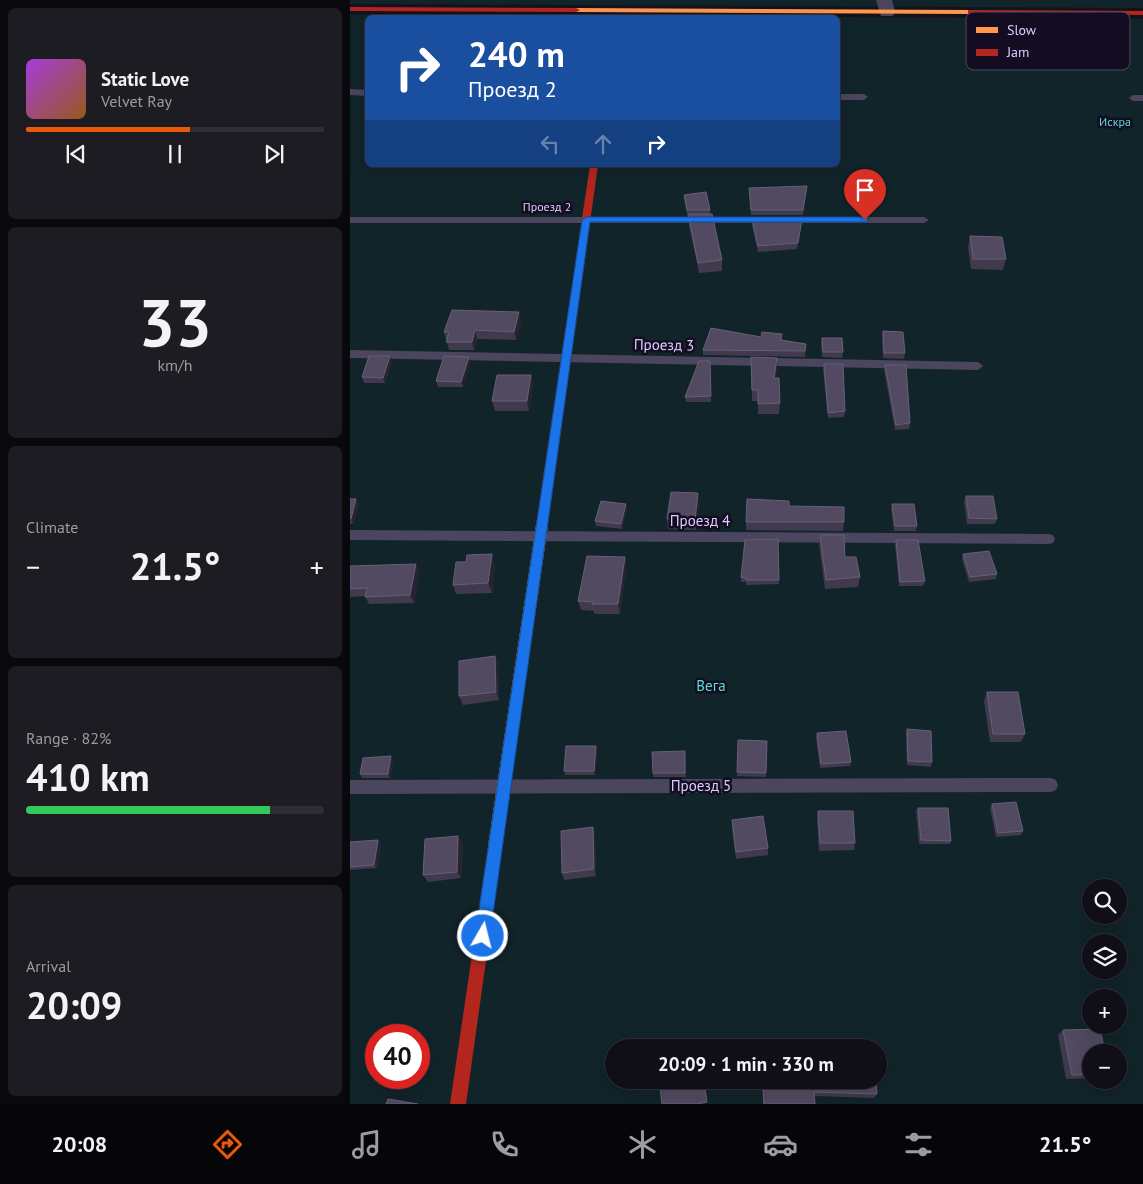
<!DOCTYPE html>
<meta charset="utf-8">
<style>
:root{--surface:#100e16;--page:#1e1c23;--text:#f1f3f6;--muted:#9c9ca1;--line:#302e35;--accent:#ea580c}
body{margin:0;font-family:"PT Sans",sans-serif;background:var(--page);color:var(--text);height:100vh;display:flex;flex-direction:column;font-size:19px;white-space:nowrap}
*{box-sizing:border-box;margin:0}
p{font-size:16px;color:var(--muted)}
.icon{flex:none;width:28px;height:28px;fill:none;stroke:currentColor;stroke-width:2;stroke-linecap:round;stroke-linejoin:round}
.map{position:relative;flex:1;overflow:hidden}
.drawer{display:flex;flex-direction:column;gap:8px;padding:8px;background:#09080c;width:350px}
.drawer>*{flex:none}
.guide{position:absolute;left:15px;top:15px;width:475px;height:152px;border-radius:8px;box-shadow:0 5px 20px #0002,0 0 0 1px var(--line);background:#1a4fa0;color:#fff;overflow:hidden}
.buttons{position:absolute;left:732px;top:879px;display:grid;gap:10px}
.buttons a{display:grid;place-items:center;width:45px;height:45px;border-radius:50%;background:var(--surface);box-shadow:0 5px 20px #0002,0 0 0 1px var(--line);font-size:25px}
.speed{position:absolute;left:15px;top:1024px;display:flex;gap:10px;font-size:25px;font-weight:700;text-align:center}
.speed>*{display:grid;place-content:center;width:65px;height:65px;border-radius:50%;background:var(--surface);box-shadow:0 5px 20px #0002,0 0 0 1px var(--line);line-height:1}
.speed .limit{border:8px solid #d22;background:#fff;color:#111}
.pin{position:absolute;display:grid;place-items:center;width:42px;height:42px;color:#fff;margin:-51px -21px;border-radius:50% 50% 50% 0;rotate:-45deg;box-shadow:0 0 5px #0007}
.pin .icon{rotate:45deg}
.me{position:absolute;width:55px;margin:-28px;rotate:8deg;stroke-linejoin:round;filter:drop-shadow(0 0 4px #0008)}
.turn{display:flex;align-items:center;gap:18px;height:105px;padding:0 20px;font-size:22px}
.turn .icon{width:65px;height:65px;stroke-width:2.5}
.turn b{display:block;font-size:35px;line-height:42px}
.lanes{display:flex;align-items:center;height:48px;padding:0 20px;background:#0003;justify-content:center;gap:25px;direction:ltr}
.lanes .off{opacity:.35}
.big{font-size:38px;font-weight:800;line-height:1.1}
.drawer .card{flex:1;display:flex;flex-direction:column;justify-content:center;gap:8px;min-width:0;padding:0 18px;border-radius:8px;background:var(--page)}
.drawer .dial{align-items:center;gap:0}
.dial b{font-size:65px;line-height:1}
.song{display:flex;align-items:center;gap:15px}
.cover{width:60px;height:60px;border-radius:8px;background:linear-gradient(135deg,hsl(280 70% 55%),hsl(30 70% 35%))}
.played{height:5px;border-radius:2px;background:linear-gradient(90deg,var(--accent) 55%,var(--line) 55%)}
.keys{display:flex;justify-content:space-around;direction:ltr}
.heat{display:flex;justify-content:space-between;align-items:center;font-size:28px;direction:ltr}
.charge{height:8px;border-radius:4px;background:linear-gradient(90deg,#34c759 82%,var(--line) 0)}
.trip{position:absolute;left:255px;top:1039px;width:282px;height:50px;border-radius:25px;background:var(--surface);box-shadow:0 5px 20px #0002,0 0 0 1px var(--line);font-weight:800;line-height:50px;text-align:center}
.tab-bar{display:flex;height:80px;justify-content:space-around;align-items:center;background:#060609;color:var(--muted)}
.tab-bar .icon{width:35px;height:35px}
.tab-bar .current{color:var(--accent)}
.tab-bar b{font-size:22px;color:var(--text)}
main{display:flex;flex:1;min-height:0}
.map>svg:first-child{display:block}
.green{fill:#112429;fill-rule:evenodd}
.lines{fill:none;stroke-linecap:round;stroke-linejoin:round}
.lane{fill:#4b465e;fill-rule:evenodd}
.street{fill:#4b465e;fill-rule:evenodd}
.slow{fill:#ff974d;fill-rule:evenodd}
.jam{fill:#b3261e;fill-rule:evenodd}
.wall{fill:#413a4c}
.shaded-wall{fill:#282331}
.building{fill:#514a60;stroke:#675f79}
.route{fill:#1a73e8;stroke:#114b97}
.labels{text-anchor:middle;stroke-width:5;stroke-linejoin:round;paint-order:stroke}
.far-park-label{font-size:12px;fill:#5adfd5;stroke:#140d21}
.far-street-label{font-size:12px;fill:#dcceff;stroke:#140d21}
.street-label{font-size:15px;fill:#dcceff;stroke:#140d21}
.park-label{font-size:15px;fill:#5adfd5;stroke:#140d21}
.key{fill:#140d21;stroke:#504764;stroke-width:1}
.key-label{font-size:14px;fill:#dcceff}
</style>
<main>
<section class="drawer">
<div class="card">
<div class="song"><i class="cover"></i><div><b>Static Love</b><p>Velvet Ray</p></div></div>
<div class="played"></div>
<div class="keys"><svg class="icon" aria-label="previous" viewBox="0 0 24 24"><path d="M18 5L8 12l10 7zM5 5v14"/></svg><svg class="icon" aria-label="pause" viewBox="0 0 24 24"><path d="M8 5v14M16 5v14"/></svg><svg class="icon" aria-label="next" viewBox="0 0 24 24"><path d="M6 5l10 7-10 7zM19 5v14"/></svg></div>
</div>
<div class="card dial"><b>33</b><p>km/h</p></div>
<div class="card"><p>Climate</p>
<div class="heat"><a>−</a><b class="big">21.5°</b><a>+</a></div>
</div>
<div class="card"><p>Range · 82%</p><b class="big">410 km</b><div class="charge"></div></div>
<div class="card"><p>Arrival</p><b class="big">20:09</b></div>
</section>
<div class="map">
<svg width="793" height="1104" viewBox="0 0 793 1104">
<rect width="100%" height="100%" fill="#15121d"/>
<path class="green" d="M0 0H793V8L0 4Z
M0 14 793 19V1104H0ZM18 18H488V165H18ZM741 888H769V915H741ZM741 942H769V970H741ZM741 998H769V1025H741ZM26 1035H69V1078H26ZM264 1048H529V1080H264ZM741 1052H769V1080H741Z"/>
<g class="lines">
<path class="lane" d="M0 89 18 90V96L0 95Z
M488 94H514L518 97 514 100H488Z
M793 95V101H783L779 98 783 95Z
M0 217H574L579 220 574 223H0Z
M0 350 628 362 633 366 628 370 0 358Z
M0 530 699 534 703 535 705 539 703 543 699 544 0 540Z
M701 778 706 780 708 785 706 790 701 792 0 794V780Z"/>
<path class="street" d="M526 0H542L545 12 543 16H531Z"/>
<path class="slow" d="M223 8 621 10 625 12 621 14 226 12 222 10Z
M192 521 196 522 198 525 152 846 150 851 145 853 140 851 138 846 186 525 188 522Z"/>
<path class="jam" d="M0 7 226 8 230 10 226 12 0 11Z
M618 10 793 11V15L621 14H618Z
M240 165H248L198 525 196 528H188L186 525Z
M145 839 150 841 152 846 116 1104H100L138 846 140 841Z"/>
</g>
<path class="wall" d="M457 186 453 215H401L399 188Z
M334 195 360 210V214L372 260V271L349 273 339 225 338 215H337Z
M402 219H452L447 249 408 252 402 225Z
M620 236 656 259 653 270 621 269 618 247Z
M171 320 166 340 127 339 124 350H99L94 332Z
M533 331 555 353 554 359 533 358 532 336Z
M472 338 493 352 492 358 472 357 471 343Z
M432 340 456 344 455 357 353 355V350Z
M119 357 120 362 113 387H88L86 381Z
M401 357 427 368 425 378 430 403 429 414H408V401H402Z
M360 361 361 402H336L335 397Z
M42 362 35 383H14L12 377Z
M474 364 495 411 494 417 478 418 473 369Z
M535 365 560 423 559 429 545 430 534 370Z
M181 375 183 386 179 411H145L142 401Z
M616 496 647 519 645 524H617L614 501Z
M0 499 9 504 3 524H0Z
M349 503 346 530 318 529 317 519Z
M542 504 567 526 566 531H544L541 509Z
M439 506 494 522 493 531 396 530V522Z
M277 509 272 529 246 526 245 521Z
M470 535 495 557 510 577 508 587 475 589 469 545Z
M546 540 575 581 573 586H549L545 545Z
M613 554 647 574 646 579 619 582 612 559Z
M275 557 276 567 270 614H244V611L231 610 228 601Z
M116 562 145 564 142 593 106 594 103 585Z
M0 566 69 572 64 603 19 604 15 596 0 597Z
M391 577 429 580V584L396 585V582H391Z
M145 656 148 665 149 700 113 705 109 696Z
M637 692 675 734 671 742H640L634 701Z
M557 729 582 762 581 767 557 765 556 733Z
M467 733 501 762 500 766 470 768 466 738Z
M388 740 417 741 416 777 387 776Z
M247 751 245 775H215L214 771Z
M335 755 336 777H303V773Z
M43 761 40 778H12L10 774Z
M642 804 673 831 671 835 646 837 640 808Z
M568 808 601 841 600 844H569L566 811Z
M468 811 505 843 504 850 469 851 467 819Z
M382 820 418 848V855L386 859 382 828Z
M243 827 245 835 246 876 214 880 212 873Z
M0 842 31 843 27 868 0 870Z
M113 843 111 878 78 882 73 875Z
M713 1030 741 1052V1078L716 1079 708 1035Z
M412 1080H526L527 1094 524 1098 464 1096 465 1104H413Z"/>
<path class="shaded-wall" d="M169 312 171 320 166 340 164 332Z
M125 330 127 339 124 350 122 342Z
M40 356 42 362 35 383 33 378Z
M119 357 120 362 113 387 111 382Z
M427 358V368L423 388 424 378Z
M181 375 183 386 179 411 177 401Z
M348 493 349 503 346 530 345 520Z
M6 499 9 504 3 524 1 519Z
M276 504 277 509 272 529 271 524Z
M142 554 145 564 142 593 138 583Z
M275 557 276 567 270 614 268 604Z
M66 564 69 572 64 603 60 595Z
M145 656 148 665 149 700 146 692Z
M246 746 247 751 245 775 244 771Z
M41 756 43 761 40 778 38 774Z
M243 827 245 835 246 876 244 869Z
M108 836 113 843 111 878 107 872Z
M28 840 31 843 27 868 24 865Z"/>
<path class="building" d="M457 186 453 210H401L399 188Z
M356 192 360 210H337L334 195Z
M338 214H362L372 260 348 263Z
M402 219H452L448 243 408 246Z
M620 236 652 237 656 259H623Z
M102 310 169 312 164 332 125 330 122 342H96L99 332H94Z
M361 328 411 337 412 332 432 334 431 340 456 344 455 351 353 350Z
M533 331 553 332 555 353H534Z
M472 338H492L493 352H473Z
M19 356H40L33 378 12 377Z
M94 356 119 357 111 382 86 381Z
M401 357 427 358 424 378H429L430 403 408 404V390H402Z
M349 361H360L361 396 335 397Z
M474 364H493L495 411 478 413Z
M535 365H556L560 423 546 425Z
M147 375H181L177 401H142Z
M321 492 348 493 345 520 317 519Z
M616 496H643L647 519 619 518Z
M0 499H6L1 519H0Z
M397 499 439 501V506L494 507V522H396Z
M251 501 276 504 271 524 245 521Z
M542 504H564L567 526H545Z
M470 535H494L495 557H506L510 577 476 580Z
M428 539 429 580H396V578L391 577 395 540Z
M546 540H568L575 581 550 582Z
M639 551 647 574 620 577 613 554Z
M142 554 138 583 103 585 106 562H116L117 555Z
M237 556 275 557 268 604H242L243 602 228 601Z
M66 564 60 595 15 597 17 588 0 589V566Z
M145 656 146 692 109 696V661Z
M637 692H668L675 734H643Z
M557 729 581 731 582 762 558 761Z
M496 731 501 762 471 764 467 733Z
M388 740 417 741 416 773 387 772Z
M216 746H246L244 771H214Z
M335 751V773H303L302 752Z
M41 756 38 774H10L13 758Z
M666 802 673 831 648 833 642 804Z
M568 808H598L601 841 571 840Z
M468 811H503L505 843H470Z
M413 816 418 848 386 852 382 820Z
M243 827 244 869 212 873 211 831Z
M108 836 107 872 73 875 75 839Z
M28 840 24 865 0 867V842Z
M750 1029 755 1052H741V1074L722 1075 713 1030Z
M349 1044V1048H329Z
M309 1080H354L357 1102 349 1104H312Z
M413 1080H526L527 1094 464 1092 465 1104H414Z
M38 1099 68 1104H36Z"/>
<path class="route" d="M515 217 518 218V222H240L140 936 138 941 133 943 128 941 125 936 232 220 236 217Z"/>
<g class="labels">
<g class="far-park-label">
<text x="765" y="126">Искра</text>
</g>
<g class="far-street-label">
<text x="197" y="211">Проезд 2</text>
</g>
<g class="street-label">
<text transform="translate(314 345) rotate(1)" y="5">Проезд 3</text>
<text x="350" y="526">Проезд 4</text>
<text x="351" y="791">Проезд 5</text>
</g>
<g class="park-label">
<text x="361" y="691">Вега</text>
</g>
</g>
<rect x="616" y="12" width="164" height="58" rx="8" class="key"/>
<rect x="626" y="27" width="22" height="6" fill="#ff974d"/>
<rect x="626" y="49" width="22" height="7" fill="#b3261e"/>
<g class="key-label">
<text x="657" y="35">Slow</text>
<text x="657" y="57">Jam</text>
</g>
</svg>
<div class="buttons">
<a><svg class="icon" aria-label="search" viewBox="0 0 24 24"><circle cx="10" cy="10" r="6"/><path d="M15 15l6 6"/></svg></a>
<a><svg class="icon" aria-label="layers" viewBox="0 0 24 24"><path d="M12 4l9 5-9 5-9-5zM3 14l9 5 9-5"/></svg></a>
<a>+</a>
<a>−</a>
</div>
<div class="speed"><div class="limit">40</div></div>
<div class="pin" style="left:515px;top:220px;background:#d93025"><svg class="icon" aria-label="arrive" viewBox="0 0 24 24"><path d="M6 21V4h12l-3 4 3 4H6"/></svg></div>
<svg class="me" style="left:133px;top:936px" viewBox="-20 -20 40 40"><circle r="17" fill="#1a73e8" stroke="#fff" stroke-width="3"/><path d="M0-11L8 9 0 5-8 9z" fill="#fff"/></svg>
<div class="trip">20:09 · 1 min · 330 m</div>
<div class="guide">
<div class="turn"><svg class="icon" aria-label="right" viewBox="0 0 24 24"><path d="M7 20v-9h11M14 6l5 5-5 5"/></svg><div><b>240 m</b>Проезд 2</div></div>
<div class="lanes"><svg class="icon off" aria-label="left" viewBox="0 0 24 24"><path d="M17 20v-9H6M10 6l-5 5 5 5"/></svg><svg class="icon off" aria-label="ahead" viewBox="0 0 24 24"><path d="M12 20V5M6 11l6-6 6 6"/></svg><svg class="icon" aria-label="right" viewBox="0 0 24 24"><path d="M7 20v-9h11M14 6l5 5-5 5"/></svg></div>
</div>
</div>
</main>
<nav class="tab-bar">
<b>20:08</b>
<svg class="icon current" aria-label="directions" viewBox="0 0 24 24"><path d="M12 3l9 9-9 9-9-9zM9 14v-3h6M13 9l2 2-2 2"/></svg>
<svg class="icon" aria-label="music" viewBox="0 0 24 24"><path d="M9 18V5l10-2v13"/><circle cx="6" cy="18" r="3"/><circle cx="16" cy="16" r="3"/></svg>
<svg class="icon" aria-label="phone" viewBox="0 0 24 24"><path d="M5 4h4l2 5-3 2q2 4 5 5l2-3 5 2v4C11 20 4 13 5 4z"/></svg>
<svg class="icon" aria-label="climate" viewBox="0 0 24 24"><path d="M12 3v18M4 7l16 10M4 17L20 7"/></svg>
<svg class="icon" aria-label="car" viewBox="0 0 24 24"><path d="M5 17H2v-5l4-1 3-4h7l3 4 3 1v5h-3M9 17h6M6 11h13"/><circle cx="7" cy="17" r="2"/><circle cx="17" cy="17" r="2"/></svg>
<svg class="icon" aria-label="filters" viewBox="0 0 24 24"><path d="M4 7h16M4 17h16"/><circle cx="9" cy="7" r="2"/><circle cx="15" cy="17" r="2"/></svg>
<b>21.5°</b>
</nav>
